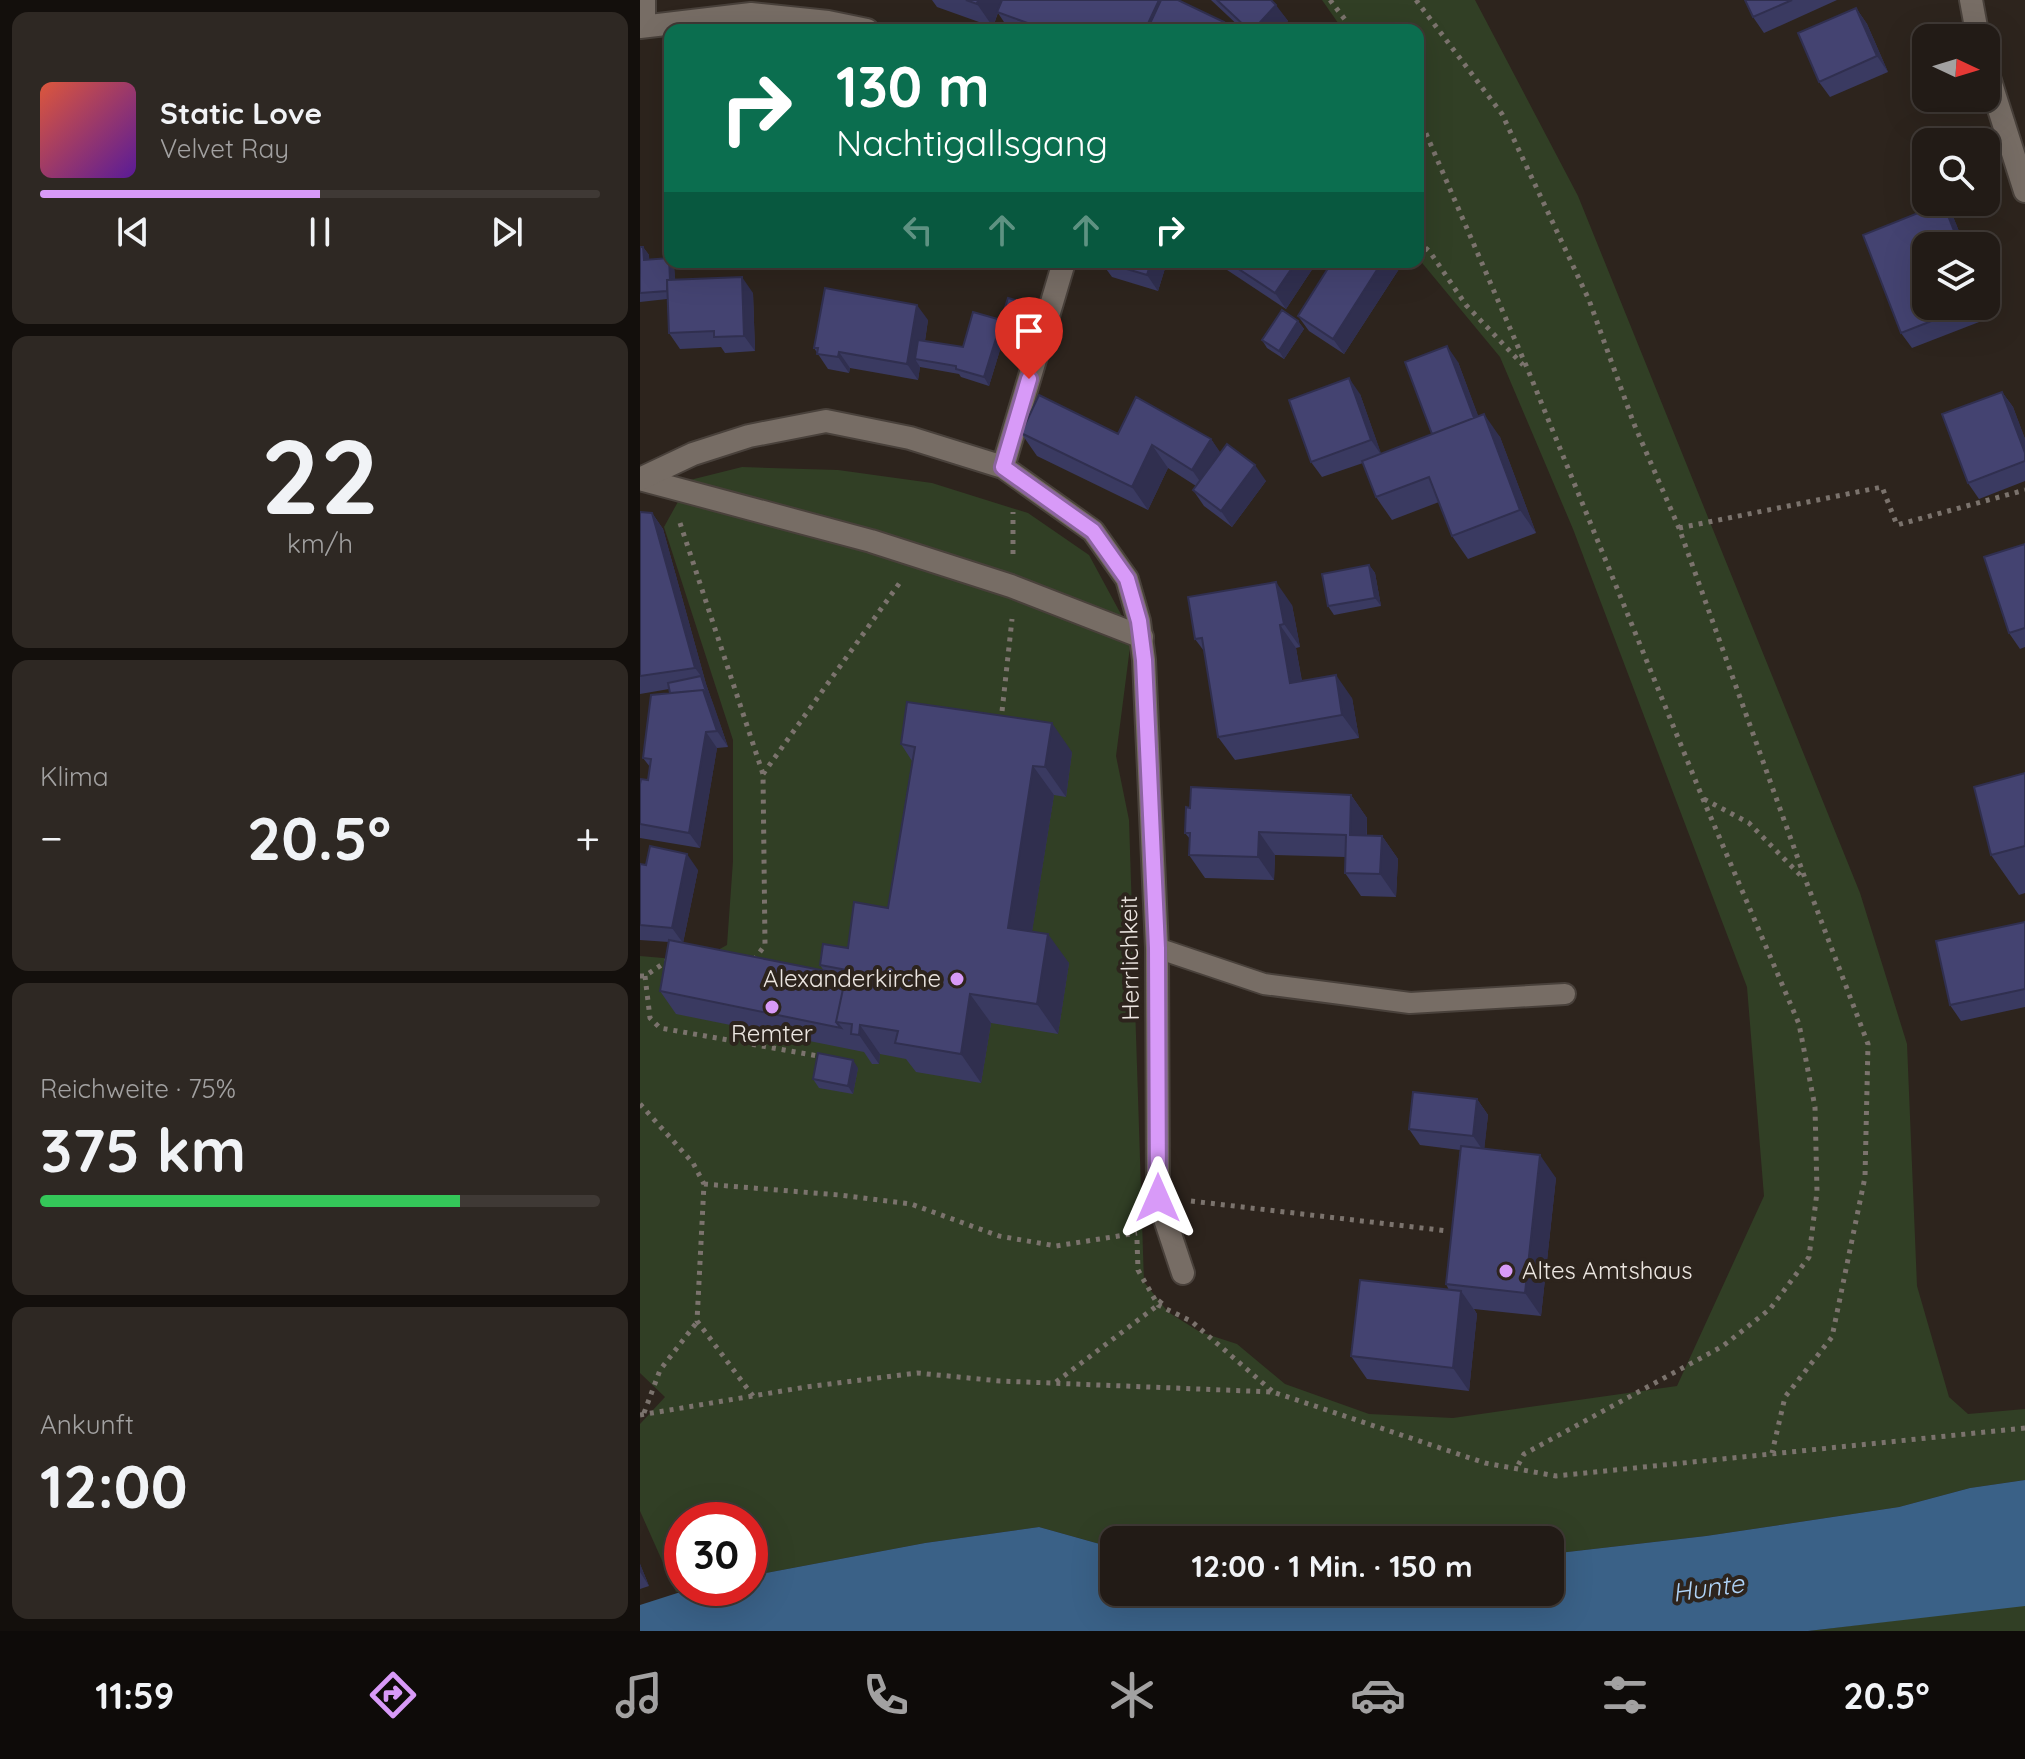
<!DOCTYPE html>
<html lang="de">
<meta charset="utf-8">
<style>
:root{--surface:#221b16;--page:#2e2823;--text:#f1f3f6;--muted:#a2a1a1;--line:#3f3935;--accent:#d89af8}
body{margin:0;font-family:Quicksand,sans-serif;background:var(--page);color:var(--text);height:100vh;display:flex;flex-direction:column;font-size:30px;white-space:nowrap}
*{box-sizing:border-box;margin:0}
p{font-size:26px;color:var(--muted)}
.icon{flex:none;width:44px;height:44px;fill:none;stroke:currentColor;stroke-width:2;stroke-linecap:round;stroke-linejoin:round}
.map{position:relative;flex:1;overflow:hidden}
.panel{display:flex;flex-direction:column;gap:12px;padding:12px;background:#130f0c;width:640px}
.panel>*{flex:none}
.hud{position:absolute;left:24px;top:24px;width:760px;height:244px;border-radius:16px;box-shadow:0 8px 32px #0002,0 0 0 2px var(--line);background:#0b6e4f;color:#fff;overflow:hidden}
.needle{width:52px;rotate:94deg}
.fabs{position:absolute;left:1272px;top:24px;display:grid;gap:16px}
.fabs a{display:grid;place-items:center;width:88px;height:88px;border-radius:16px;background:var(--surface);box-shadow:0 8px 32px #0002,0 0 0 2px var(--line);font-size:40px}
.speed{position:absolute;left:24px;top:1502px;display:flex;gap:16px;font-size:40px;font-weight:700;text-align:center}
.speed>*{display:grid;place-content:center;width:104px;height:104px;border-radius:50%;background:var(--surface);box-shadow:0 8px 32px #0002,0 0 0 2px var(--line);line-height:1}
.speed .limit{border:12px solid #d22;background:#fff;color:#111}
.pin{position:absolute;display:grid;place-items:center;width:68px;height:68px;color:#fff;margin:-82px -34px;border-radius:50% 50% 50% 0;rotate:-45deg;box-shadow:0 0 8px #0007}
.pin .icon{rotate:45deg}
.me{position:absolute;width:88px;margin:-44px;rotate:0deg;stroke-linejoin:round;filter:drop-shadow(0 0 6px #0008)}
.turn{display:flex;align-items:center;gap:28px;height:168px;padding:0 40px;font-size:36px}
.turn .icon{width:104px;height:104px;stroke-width:2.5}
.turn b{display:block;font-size:56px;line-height:68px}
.lanes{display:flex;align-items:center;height:76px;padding:0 40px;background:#0003;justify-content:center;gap:40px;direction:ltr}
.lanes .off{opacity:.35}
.big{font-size:60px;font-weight:700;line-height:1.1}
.panel .card{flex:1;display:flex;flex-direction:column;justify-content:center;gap:12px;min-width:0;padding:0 28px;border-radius:16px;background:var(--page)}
.panel .dial{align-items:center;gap:0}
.dial b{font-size:104px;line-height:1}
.song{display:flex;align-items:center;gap:24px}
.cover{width:96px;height:96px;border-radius:12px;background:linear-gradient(135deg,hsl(10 70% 55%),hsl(270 70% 35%))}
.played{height:8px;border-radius:4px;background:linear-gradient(90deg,var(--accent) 50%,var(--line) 50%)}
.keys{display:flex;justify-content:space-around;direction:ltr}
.heat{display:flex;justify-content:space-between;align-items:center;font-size:44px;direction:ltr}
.charge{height:12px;border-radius:6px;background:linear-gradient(90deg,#34c759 75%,var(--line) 0)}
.trip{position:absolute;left:460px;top:1526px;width:464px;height:80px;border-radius:16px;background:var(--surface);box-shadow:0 8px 32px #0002,0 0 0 2px var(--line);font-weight:700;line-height:80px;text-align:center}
.menu{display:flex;height:128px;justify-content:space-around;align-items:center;background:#0e0b09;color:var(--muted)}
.menu .icon{width:56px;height:56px}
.menu .selected{color:var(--accent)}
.menu b{font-size:36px;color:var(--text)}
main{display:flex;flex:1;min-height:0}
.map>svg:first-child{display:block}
.green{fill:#313f25}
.water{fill:#3a6187}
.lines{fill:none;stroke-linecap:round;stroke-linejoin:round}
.service-casing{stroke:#49413b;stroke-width:24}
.pedestrian-casing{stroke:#49413b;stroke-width:26}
.minor-casing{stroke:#49413b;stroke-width:26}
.tertiary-casing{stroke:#49413b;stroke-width:26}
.path{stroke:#7b736d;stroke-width:5;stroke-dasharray:4 6;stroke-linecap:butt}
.service{stroke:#776d65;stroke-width:20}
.pedestrian{stroke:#776d65;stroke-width:22}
.minor{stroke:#776d65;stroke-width:22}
.tertiary{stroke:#776d65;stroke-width:22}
.wall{fill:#3a3a61}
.shaded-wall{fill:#302f4f}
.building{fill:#444371;stroke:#302f4f;stroke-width:2}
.route-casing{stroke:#8c64a1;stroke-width:20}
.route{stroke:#d89af8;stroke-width:14}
.poi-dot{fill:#d89af8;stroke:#2d241d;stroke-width:3}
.labels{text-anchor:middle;stroke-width:8;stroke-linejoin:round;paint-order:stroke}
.street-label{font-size:24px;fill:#ece6e1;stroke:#2d241d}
.poi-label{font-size:24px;fill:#ece6e1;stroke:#2d241d;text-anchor:end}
.water-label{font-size:26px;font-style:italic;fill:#afd3f7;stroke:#2d241d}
</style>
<main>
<section class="panel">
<div class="card">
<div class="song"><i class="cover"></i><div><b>Static Love</b><p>Velvet Ray</p></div></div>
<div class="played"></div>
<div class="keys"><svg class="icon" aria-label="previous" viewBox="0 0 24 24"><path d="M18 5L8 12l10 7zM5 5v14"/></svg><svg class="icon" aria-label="pause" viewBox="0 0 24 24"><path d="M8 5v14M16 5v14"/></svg><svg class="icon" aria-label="next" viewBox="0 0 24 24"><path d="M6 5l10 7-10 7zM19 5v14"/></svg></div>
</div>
<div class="card dial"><b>22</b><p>km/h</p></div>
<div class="card"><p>Klima</p>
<div class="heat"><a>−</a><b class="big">20.5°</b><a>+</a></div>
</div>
<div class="card"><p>Reichweite · 75%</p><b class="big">375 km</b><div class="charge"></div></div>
<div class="card"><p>Ankunft</p><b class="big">12:00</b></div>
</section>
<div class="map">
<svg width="1385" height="1631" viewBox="0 0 1385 1631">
<rect width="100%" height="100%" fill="#2d241d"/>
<path class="green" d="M682 0H835L938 196 1220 893 1267 1044 1277 1286 1309 1397 1328 1414 1385 1409V1480L1330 1488 1259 1507 1066 1536 910 1554V1540H474V1548L399 1527 285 1543 110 1576V1520H42V1588H53L36 1592 0 1511V1424L25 1397 0 1373V956L58 961 87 945 93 861V740L24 527 50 480 102 467 198 470 292 483 388 513 449 555 483 618 490 647 476 756 489 820 504 1282 528 1312 560 1332 597 1344 645 1384 729 1414 813 1418 1037 1386 1124 1196 1107 987 933 529 860 357 778 258V30H703Z
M1374 1606H1385V1631H1168Z"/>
<path class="water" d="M1385 1480V1606L1168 1631H0V1605L53 1588H110V1576L285 1543 399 1527 474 1548V1592H910V1554L1066 1536 1259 1507 1330 1488Z"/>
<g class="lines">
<g class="service-casing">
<path id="service" d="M517 948 624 984 770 1003 925 994"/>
</g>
<g class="pedestrian-casing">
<path id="pedestrian" d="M0 479 231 541 371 586 502 637"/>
</g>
<g class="minor-casing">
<path id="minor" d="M4 26V0
M0 27 111 14 188 22 227 30
M363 467 424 262
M0 479 53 454 109 436 186 421 270 438 363 467 453 531 487 579 499 621 504 660 517 948 518 1198 543 1273"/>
</g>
<g class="tertiary-casing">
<path id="tertiary" d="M1331 0 1338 38
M1346 68 1385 191"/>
</g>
<path class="path" d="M690 0 713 30
M776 0 862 114 949 300 994 424 1039 528 1166 881 1228 1044 1225 1177 1192 1337 1145 1397 1132 1453
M778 115 888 370 1063 799 1159 1024 1175 1107 1177 1192 1169 1257 1130 1309 1083 1346 884 1454 876 1469
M778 241 790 252 826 305 883 365
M40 523 123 774 125 945 114 960
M1039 528 1242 487 1257 525 1385 490
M373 554V512
M361 721 372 619
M123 774 261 581
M1064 799 1109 823 1164 879
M0 976H5L30 959
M5 976 10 1018 20 1028 184 1057
M0 1104 53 1163 64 1184 57 1321 113 1396
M64 1184 199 1195 271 1204 359 1236 416 1246 497 1233
M551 1201 808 1231
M497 1240 498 1270 518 1305 551 1321 632 1391
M416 1382 518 1305 525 1296
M4 1413 20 1370 57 1322
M0 1415 166 1387 277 1373 360 1381 633 1392 845 1463 916 1476 1385 1428"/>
<use href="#service" class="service"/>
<use href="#pedestrian" class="pedestrian"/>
<use href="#minor" class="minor"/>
<use href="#tertiary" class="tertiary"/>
</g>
<path class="wall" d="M292 0H538L584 22 589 30H374L368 28 358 13 353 27 297 7Z
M571 0H631L648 21 639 30H603Z
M1105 0H1197L1124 33 1113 17Z
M1216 8 1227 24 1248 72 1190 97 1179 82Z
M1303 203 1314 219 1325 246H1286V306H1346V301L1352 317 1272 348 1261 333 1223 235Z
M0 247H3L9 255V260L29 258 30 262H32L34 266 35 280 113 293 115 351 85 353 81 347 40 349 29 333 27 299 0 302Z
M461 262H527L518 291 472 277Z
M575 262H677L646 309Z
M692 262H754L759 269 704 354 669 331 658 316Z
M391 311 381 345 363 340 349 386 321 377 319 374 280 367 278 380 210 368 209 373 188 369 174 348 288 320 285 341 323 347 361 320Z
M658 321 664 329 644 359 627 348 622 340Z
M818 362 838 416 860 437 896 533 828 559 812 536 799 502 752 520 736 497 723 463 682 477 671 462 720 394 741 454 792 434Z
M1362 392 1373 407 1385 439V481L1339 499 1328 483Z
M381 433 478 434 571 439 580 453 626 481 592 527 564 506 553 490 556 486 528 468 508 510 397 456Z
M0 512 12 513 23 529 66 684 88 747 77 748 60 848 0 838V784L8 780 10 767 3 758 30 693 29 689 0 694Z
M1385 544V647L1380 649 1369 633Z
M729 565 735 573 741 606 694 615 688 606Z
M652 605 660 647 656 648 662 681 712 698 719 738 595 760 578 737 564 651 555 639Z
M261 744 432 752 426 797 414 795 392 931 429 963 418 1034 351 1023 341 1083 276 1072 266 1059 240 1054 239 1064H232L224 1052 36 1014 20 991 29 942 0 940V864L58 870 43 943 184 971 180 965 208 948 248 908 272 761Z
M1385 773V893L1379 895 1351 855Z
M711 795 727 818V835L742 836 758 859 756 897 721 896 705 873V857L635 855 634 880 565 878 549 855 550 839 545 833Z
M1385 922V1007L1321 1021 1310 1005Z
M218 1068 213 1094 179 1088 173 1079Z
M837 1099 848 1115 844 1149 916 1178 901 1316 834 1309 837 1314 829 1391 727 1379 711 1356 809 1290 806 1284 820 1150 780 1145 769 1129Z
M0 1564 9 1586 0 1589Z"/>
<path class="shaded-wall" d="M338 0H362L353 27 337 4Z
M636 5 648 21 639 30H613Z
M1216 8 1227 24 1248 72 1237 56Z
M584 22 589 30H580Z
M1303 203 1314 219 1325 246H1320Z
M3 247 9 255 10 268 4 260Z
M29 258 30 262H32L34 266 37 298 31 290Z
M511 262H527L518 291 507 275Z
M656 262H677L646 309 635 293Z
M742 262H754L759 269 704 354 693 339Z
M102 277 113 293 115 351 104 336Z
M1346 301 1352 317 1344 306H1346Z
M386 303 391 311 381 345 375 337Z
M277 305 288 320 282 360 275 359 280 367 278 380 267 364Z
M658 321 664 329 644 359 639 351Z
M358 332 363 340 349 386 344 377Z
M807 346 818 362 848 442 837 426Z
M199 352 210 368 209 373 198 357Z
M709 378 720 394 742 456 731 440Z
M1362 392 1373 407 1385 439V453Z
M844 414 860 437 896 533 880 510Z
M571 439 587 462 568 493 552 470Z
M512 445 528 468 508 510 492 487Z
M615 465 626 481 592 527 581 511Z
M12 513 23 529 66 684 74 706 68 698 61 676 55 668Z
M729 565 735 573 741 606 735 598Z
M636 582 652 605 660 647 644 624Z
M640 625 656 648 666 706 650 683Z
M696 675 712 698 719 738 702 715Z
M63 690 74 706 88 747 77 731Z
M412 723 432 752 426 797 405 767Z
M66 732 77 748 60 848 49 833Z
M393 766 414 795 388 957 368 928Z
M711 795 727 818 726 858 710 835Z
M619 832 635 855 634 880 618 857Z
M742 836 758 859 756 897 740 874Z
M47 854 58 870 43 943 32 928Z
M408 934 429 963 418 1034 397 1004Z
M330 994 351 1023 341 1083 321 1054Z
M220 1025 240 1054 239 1064 219 1035Z
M213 1060 218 1068 213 1094 208 1086Z
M837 1099 848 1115 844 1152 833 1136Z
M900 1155 916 1178 901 1316 885 1293Z
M821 1291 837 1314 829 1391 813 1368Z
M0 1564 9 1586 0 1572Z"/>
<path class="building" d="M326 0H338L337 4Z
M362 0H519L505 30H407L357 12Z
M521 0H538L584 22 580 30H507Z
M577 0H631L636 5 613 30H609Z
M1105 0H1152L1113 17Z
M1216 8 1237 56 1179 82 1158 33Z
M1303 203 1320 246H1286V306H1330L1261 333 1223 235Z
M0 247H3L4 260 29 258 30 280H27V291L0 293Z
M463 262H511L507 275Z
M588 262H656L635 293Z
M692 262H742L693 339 658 316Z
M102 277 104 336 74 337V331L29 333 27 280Z
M185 288 277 305 267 364 199 352 198 357 177 354 178 348H174Z
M368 298 386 303 375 337 358 332 344 377 316 369V366L275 359 278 340 323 347 333 312 361 320Z
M642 310 658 321 639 351 622 340Z
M807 346 834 418 792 434 765 362Z
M709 378 731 440 671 462 649 400Z
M1362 392 1385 453V461L1328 483 1302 414Z
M399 395 478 434 496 397 571 439 552 470 512 445 492 487 381 433Z
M844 414 880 510 812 536 789 477 736 497 722 461Z
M587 444 615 465 581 511 553 490Z
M0 512 12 513 55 668 0 676Z
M1385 544V628L1369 633 1344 557Z
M729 565 735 598 688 606 682 574Z
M636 582 644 624 640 625 650 683 696 675 702 715 578 737 562 638 555 639 548 597Z
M61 676 68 698 63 690 30 693 28 683Z
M63 690 77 731 66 732 49 833 0 824V784L1 779 8 780 11 759 3 758 11 695Z
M267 702 412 723 405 767 393 766 368 928 408 934 397 1004 330 994 321 1054 255 1043 258 1031 220 1025 219 1035 211 1034 212 1024 196 1022 207 970 180 965 183 944 208 948 214 902 248 908 275 747 261 744Z
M1385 773V846L1351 855 1334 787Z
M551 787 711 795 710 835 742 836 740 874 705 873 706 835 619 832 618 857 549 855 550 833H545L546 807 550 808Z
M10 846 47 854 32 928 0 925V864L6 865Z
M1385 922V989L1310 1005 1296 941Z
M29 940 206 975 196 1022 201 1028 20 991Z
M178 1053 213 1060 208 1086 173 1079Z
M773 1092 837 1099 833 1136 769 1129Z
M821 1146 900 1155 885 1293 806 1284Z
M720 1280 821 1291 813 1368 711 1356Z"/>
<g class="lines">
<g class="route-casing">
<path id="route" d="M389 379 363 467 453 531 487 579 499 621 504 660 517 948 518 1198"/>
</g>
<use href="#route" class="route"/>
</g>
<g class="poi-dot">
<circle cx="317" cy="979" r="8"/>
<circle cx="132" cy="1007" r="8"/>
<circle cx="866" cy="1271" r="8"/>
</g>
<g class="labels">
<g class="street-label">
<text transform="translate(490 958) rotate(-91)" y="8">Herrlichkeit</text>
</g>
<g class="poi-label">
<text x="301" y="987">Alexanderkirche</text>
<text x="132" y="1042" text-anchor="middle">Remter</text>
<text x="882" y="1279" text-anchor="start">Altes Amtshaus</text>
</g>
<g class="water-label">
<text transform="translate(1068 1588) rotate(-8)" y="9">Hunte</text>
</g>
</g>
</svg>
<div class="fabs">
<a><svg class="needle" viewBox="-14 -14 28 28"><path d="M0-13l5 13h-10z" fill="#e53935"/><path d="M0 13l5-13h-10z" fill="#a2a1a1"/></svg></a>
<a><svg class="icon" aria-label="search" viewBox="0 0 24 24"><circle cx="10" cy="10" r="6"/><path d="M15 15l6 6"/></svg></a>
<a><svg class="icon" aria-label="layers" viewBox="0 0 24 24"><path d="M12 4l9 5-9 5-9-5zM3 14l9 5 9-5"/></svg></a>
</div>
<div class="speed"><div class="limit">30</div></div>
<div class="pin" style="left:389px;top:379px;background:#d93025"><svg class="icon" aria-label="arrive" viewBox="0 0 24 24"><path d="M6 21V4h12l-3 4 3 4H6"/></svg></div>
<svg class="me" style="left:518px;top:1198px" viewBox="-20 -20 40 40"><path d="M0-17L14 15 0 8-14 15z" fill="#d89af8" stroke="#fff" stroke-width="4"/></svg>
<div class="trip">12:00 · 1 Min. · 150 m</div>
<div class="hud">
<div class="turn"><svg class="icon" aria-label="right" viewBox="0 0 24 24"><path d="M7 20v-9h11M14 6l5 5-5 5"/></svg><div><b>130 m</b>Nachtigallsgang</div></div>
<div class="lanes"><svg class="icon off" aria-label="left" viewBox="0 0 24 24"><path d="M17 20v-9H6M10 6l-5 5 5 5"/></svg><svg class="icon off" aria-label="ahead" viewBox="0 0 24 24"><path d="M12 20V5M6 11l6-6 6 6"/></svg><svg class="icon off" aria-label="ahead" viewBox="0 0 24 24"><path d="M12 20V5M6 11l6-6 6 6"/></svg><svg class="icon" aria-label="right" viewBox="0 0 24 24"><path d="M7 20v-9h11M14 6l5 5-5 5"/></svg></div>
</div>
</div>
</main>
<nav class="menu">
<b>11:59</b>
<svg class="icon selected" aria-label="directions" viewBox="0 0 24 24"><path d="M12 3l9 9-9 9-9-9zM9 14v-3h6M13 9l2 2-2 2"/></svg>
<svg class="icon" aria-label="music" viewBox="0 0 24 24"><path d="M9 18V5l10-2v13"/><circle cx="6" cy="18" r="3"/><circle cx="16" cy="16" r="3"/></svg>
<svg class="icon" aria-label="phone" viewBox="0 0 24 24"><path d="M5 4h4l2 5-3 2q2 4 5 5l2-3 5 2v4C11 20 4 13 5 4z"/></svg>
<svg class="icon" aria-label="climate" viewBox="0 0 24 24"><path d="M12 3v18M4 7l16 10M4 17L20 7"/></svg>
<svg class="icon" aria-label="car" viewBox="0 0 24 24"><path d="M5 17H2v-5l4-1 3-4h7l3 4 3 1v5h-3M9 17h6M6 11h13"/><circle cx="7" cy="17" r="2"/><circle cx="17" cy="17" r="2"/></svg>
<svg class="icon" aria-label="filters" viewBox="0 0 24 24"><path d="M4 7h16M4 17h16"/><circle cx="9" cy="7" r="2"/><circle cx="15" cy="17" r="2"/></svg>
<b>20.5°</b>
</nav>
